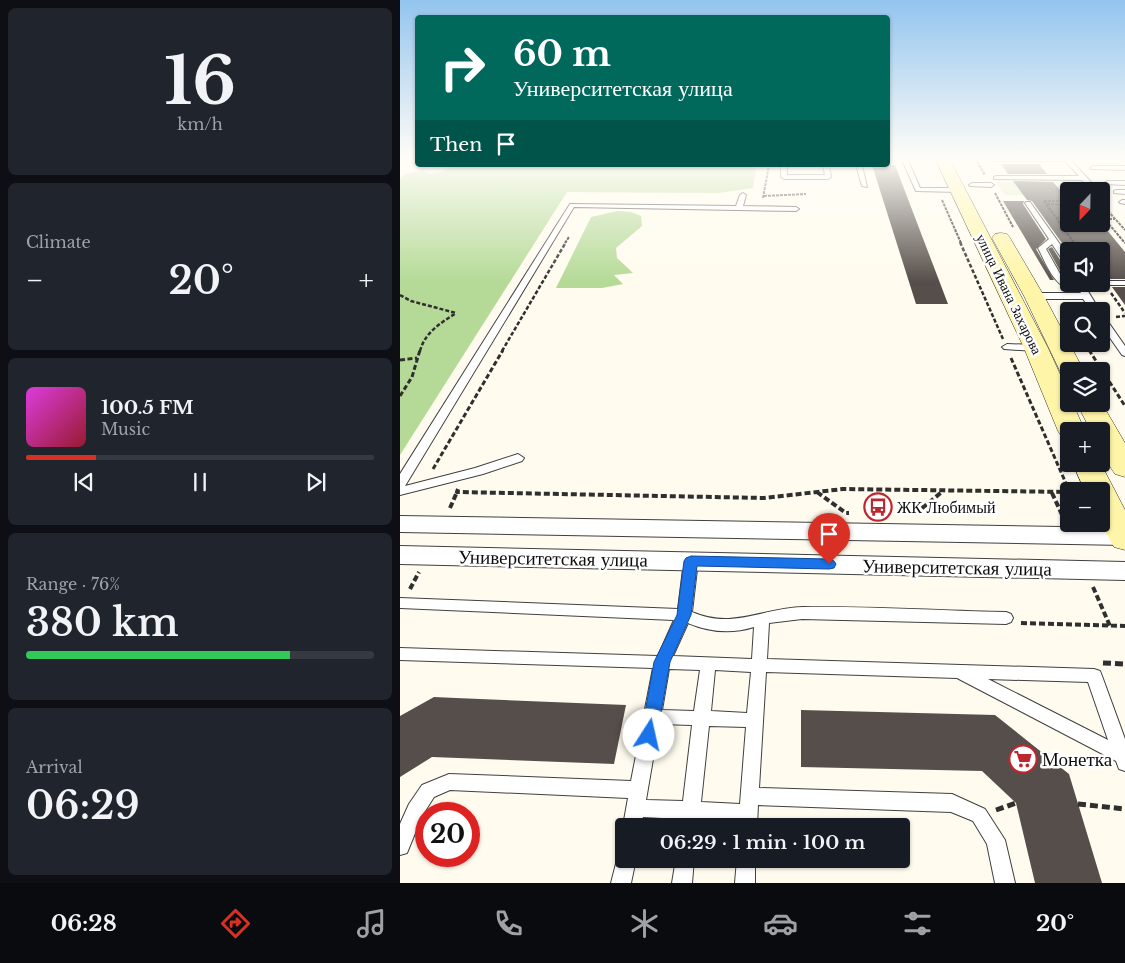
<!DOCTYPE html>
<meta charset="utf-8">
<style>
:root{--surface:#171b24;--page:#20242c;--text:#f1f3f6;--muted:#9ea1a6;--line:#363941;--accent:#d93025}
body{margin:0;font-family:"Libre Baskerville",serif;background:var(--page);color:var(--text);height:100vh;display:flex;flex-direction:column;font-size:19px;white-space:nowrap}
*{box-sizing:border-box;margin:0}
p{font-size:16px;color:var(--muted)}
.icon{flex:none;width:28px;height:28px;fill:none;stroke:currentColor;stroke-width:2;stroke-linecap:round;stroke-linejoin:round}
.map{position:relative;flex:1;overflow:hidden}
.panel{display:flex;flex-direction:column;gap:8px;padding:8px;background:#0d0f14;width:400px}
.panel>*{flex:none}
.guide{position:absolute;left:15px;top:15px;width:475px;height:152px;border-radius:5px;box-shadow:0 1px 4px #0004;background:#00695c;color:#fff;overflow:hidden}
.needle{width:32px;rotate:202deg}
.buttons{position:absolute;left:660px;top:182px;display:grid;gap:10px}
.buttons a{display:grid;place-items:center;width:50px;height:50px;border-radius:5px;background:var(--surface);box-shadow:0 1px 4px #0004;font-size:25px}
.speed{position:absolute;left:15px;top:802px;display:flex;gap:10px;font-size:25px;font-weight:700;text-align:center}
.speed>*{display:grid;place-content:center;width:65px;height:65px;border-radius:50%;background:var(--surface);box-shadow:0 1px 4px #0004;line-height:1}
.speed .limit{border:8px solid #d22;background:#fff;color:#111}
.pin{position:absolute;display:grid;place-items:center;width:42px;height:42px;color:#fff;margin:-51px -21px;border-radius:50% 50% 50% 0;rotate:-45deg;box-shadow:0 0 5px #0007}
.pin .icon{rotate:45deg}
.me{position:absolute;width:55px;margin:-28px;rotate:10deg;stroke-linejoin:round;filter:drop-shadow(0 0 4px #0008)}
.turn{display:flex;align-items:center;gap:18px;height:105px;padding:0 15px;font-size:22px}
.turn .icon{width:65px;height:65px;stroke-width:2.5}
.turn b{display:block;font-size:35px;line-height:42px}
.then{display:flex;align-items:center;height:48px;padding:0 15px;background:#0003;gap:10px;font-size:19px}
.big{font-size:38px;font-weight:600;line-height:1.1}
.panel .widget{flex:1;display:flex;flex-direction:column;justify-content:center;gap:8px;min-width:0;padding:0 18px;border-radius:8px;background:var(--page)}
.panel .dial{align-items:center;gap:0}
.dial b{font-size:65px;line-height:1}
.song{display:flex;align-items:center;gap:15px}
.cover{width:60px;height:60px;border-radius:8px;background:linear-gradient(135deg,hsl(300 70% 55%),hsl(350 70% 35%))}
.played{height:5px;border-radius:2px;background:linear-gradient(90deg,var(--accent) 20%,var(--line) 20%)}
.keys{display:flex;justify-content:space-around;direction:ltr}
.heat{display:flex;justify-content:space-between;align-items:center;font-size:28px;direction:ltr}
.charge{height:8px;border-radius:4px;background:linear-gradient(90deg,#34c759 76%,var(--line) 0)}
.trip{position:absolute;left:215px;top:818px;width:295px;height:50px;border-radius:5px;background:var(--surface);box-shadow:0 1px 4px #0004;font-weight:600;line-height:50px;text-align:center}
.dock{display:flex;height:80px;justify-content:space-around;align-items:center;background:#090b0e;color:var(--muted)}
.dock .icon{width:35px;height:35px}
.dock .on{color:var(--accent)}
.dock b{font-size:22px;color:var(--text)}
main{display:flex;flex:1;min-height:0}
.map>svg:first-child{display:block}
.forest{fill:#b5da97}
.pitch{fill:#e3f0ca}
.building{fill:#564e4a}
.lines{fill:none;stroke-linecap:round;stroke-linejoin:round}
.lane-casing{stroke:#404040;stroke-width:2}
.street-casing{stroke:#404040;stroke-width:2}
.secondary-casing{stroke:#2f2f2f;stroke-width:1}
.path-far4{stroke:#2f2f2f;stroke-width:2;stroke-dasharray:3 1;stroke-linecap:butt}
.path-far3{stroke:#2f2f2f;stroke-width:2.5;stroke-dasharray:4 2;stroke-linecap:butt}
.path-far2{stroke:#2f2f2f;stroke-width:3;stroke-dasharray:5 2.5;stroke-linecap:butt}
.path-far1{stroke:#2f2f2f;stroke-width:4;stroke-dasharray:6 3;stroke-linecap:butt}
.path{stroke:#2f2f2f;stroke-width:5;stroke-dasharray:8 4;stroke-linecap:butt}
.lane{fill:#fff;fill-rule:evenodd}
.street{fill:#fff;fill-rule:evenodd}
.secondary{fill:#fff5a9;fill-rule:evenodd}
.route{fill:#1a73e8;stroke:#114b97}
.labels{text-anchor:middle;stroke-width:5;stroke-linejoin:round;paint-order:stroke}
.far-street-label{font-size:14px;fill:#0d0d0d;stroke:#fff}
.poi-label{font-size:16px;fill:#0d0d0d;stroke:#fff;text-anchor:start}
.near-street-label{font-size:19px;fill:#0d0d0d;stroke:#fff}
.near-poi-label{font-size:19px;fill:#0d0d0d;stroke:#fff;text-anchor:start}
</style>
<main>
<section class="panel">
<div class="widget dial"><b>16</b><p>km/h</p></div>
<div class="widget"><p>Climate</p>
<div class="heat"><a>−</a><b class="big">20°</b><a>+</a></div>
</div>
<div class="widget">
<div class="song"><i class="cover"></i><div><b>100.5 FM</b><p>Music</p></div></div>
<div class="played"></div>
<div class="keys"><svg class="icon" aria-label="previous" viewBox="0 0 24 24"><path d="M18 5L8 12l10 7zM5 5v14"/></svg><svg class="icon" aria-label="pause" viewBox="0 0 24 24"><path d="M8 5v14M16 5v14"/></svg><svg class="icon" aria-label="next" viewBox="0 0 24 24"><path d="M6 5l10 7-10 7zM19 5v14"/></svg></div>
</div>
<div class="widget"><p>Range · 76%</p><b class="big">380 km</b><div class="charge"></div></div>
<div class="widget"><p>Arrival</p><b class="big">06:29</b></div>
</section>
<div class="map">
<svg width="725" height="883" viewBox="0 0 725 883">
<rect width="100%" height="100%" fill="#fffbee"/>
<path class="forest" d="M53 165H351L356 169 353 188 319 193 167 192 0 455V179L5 174 24 171 30 174 41 172Z
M218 211 231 212 241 216 242 226 216 248 217 258 233 273 214 275 223 284 202 288H156L191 217Z"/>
<path class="pitch" d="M596 182H616L626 195H605Z"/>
<path class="building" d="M601 164H639L647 174H608Z
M472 165H495L548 304H516Z
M613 181 653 182 669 200V224H702L725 252V279H701V251H669V253L632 201 627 200Z
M603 201H624L623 204 646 239 636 249 654 280H650Z
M652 247 664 266 669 267V280L664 278 648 249Z
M712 287H725V305Z
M34 697 56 698 226 705 214 764 32 757 0 777V716Z
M401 710 595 715 669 774 702 883H635L616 803 582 771 401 767Z"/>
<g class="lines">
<g class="lane-casing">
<path id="lane" d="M501 158H507L520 188H558L561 190 558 192 516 191Z
M591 158H669L699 191H693L682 180 594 179V177L596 176H679L665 161H593Z
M721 158H725V161Z
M381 165H387V175H425L423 165H429L431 177 428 179H384L381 177Z
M456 165H462L467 187 462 186Z
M693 166H725V170L691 169 690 168Z
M707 181H725V185L705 184 704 183Z
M572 183H591L594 185 591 187 570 186 569 185Z
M716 190H725V194L714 193V191Z
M343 193 346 195 343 206 396 207 399 209 396 211 174 207 5 486 75 468 118 454 124 458 122 461 83 474 0 495V474L170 204 336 206 340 195Z
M701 195 709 201V203H705L701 201Z
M722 200H725V204L720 203 719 202Z
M626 202H630L669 257V265H666L652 244 646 249 663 279 669 282V284L676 285V289C655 291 646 263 638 248L649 239 625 203Z
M701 281H725V285H698L701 284Z
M682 284H690L686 288 700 311H692L683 299H634L630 296 634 293H681L678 288Z
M701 315 704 316 725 346V356L722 355 701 325Z
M607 344 636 345 641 348 636 351 604 349 602 347Z
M291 556 296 558 298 561 292 612C333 630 362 608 403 607 471 606 539 611 606 612L611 614 613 618 611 622 606 624 402 619 369 623 367 659 694 669 700 671 702 676 725 739V771L719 769 716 761 557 678 366 672 359 788 552 794 585 809 605 840 615 883H595L587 844 573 821 551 812 358 805 357 826H339V821L299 820 298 826H280L281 819 243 817 241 826H224V828L223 826 228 798 50 790 34 797 22 816 7 853 0 855V824L9 804 22 785 49 774 231 781 253 668 0 660V648L258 656 274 620 0 608V598L278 609 284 561 286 558ZM288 623C309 632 332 634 354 627L352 659 273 656ZM269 669 300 670 294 711 262 710ZM315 670 351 672 347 713 311 711ZM588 679 688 682 708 740ZM259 724 292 725 283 801 246 800ZM309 726 346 727 340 804 301 802Z
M224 850V859H236L231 883H211L219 852Z
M276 859H294L292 883H272Z
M337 859H355V883H335Z"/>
</g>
<g class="street-casing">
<path id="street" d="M0 516 724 528 725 545 0 532Z
M0 546 725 562V580L0 564Z"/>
</g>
<g class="secondary-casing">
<path id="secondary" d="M535 158H549L648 348 669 394V404H673L685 431H669V438L662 437 658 431 624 348Z
M601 233 607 234 610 238 644 296 684 371H669V377L663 376 660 371 624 296 592 238 595 234Z
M701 402 725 443V477L715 474C704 458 701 450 701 431H691L677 404H701Z
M673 464H701L725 510V550L714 547 701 524V491H685Z"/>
</g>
<path class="path-far4" d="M575 158 585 175
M663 188 669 195
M595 193 613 227
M364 196 406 194
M363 198 369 165
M542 200 561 243
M644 201 674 243
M644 201H669
M647 204 666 205
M708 211 725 230
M701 215 725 243
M656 218H667
M701 219H715
M165 243 169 237"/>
<path class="path-far3" d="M560 242 603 339
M673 242 679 251
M711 293 725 313
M0 295 11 301 56 313
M662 307 669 318
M716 317 725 316
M685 344 689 351
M20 351C25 332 41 323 56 313
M102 351 166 242"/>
<path class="path-far2" d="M689 350 725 406
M611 358 668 488
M0 360 17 358
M0 396 12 377 20 350
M33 469 103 350"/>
<path class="path-far1" d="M667 487 669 491
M58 489 57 492 364 498 443 489 669 492
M417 492 446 513H449
M652 493 664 519
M50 508 57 492
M515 514 543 491
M693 587 710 626
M10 589 19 572
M621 623 725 626"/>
<path class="path" d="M703 663 725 664
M678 804 725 809
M596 810 616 803"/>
<use href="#lane" class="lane"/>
<use href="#street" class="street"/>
<use href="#secondary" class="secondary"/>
</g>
<linearGradient id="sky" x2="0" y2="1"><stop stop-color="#93c4ee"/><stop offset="0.56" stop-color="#fffdf7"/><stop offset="1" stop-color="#fffdf7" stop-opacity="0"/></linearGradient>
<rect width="725" height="282" fill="url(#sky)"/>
<path class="route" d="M291 556 429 559 434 561 436 564 434 568 429 569 297 566 291 615 270 662 257 735 255 741 249 743 243 741 241 735 254 662 277 615 284 561 286 558Z"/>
<defs>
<g id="bus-ring" transform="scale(1.4375)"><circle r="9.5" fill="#fff" stroke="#bd262e" stroke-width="1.5"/><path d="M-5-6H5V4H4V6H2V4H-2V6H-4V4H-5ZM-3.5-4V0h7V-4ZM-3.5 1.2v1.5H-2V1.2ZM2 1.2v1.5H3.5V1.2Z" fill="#bd262e"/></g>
<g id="supermarket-ring" transform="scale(1.4375)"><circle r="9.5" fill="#fff" stroke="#bd262e" stroke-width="1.5"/><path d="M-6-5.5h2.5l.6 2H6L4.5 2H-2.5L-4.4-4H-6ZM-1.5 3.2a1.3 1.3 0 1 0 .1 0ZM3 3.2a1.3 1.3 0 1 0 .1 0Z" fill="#bd262e"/></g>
</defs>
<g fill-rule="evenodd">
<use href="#bus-ring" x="478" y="507"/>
<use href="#supermarket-ring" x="623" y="759"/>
</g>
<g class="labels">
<g class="far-street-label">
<text transform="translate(609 294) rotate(64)" y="5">улица Ивана Захарова</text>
</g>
<g class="poi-label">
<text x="497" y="513">ЖК Любимый</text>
</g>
<g class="near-street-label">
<text transform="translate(153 558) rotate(1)" y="7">Университетская улица</text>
<text transform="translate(557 567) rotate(1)" y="7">Университетская улица</text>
</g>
<g class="near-poi-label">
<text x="642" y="766">Монетка</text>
</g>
</g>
</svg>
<div class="buttons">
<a><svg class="needle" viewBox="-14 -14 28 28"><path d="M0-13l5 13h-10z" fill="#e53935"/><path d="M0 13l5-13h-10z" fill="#9ea1a6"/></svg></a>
<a><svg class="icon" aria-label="sound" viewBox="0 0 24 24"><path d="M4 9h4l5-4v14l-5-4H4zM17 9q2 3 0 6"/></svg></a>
<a><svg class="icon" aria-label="search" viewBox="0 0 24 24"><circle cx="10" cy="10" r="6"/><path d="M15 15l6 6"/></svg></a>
<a><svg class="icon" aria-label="layers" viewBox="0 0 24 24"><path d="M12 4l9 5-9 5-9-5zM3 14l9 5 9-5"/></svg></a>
<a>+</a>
<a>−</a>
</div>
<div class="speed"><div class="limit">20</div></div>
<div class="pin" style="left:429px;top:564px;background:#d93025"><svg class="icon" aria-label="arrive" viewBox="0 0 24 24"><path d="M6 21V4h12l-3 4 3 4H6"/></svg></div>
<svg class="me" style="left:249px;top:735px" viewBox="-20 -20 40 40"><circle r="19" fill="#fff"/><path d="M0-13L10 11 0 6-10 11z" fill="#1a73e8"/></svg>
<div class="trip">06:29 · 1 min · 100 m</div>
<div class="guide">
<div class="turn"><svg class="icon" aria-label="right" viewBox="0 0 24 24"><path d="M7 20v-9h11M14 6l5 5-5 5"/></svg><div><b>60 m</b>Университетская улица</div></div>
<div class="then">Then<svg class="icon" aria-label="arrive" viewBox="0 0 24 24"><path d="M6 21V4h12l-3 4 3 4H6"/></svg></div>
</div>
</div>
</main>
<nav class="dock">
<b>06:28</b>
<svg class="icon on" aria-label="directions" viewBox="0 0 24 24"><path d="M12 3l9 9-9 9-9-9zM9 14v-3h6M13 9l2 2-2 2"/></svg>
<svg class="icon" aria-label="music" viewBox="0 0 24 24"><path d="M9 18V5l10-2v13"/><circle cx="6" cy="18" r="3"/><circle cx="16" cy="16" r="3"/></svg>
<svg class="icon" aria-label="phone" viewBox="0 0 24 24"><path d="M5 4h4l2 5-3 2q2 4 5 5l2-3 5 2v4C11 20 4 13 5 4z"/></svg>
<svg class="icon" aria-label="climate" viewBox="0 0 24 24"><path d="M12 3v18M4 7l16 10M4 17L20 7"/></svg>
<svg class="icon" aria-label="car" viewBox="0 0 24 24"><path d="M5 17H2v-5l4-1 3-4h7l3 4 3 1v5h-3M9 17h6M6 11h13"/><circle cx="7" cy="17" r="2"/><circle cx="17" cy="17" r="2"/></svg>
<svg class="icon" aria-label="filters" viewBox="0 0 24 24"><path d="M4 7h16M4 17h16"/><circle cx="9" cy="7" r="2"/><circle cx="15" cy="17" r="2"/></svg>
<b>20°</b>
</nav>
